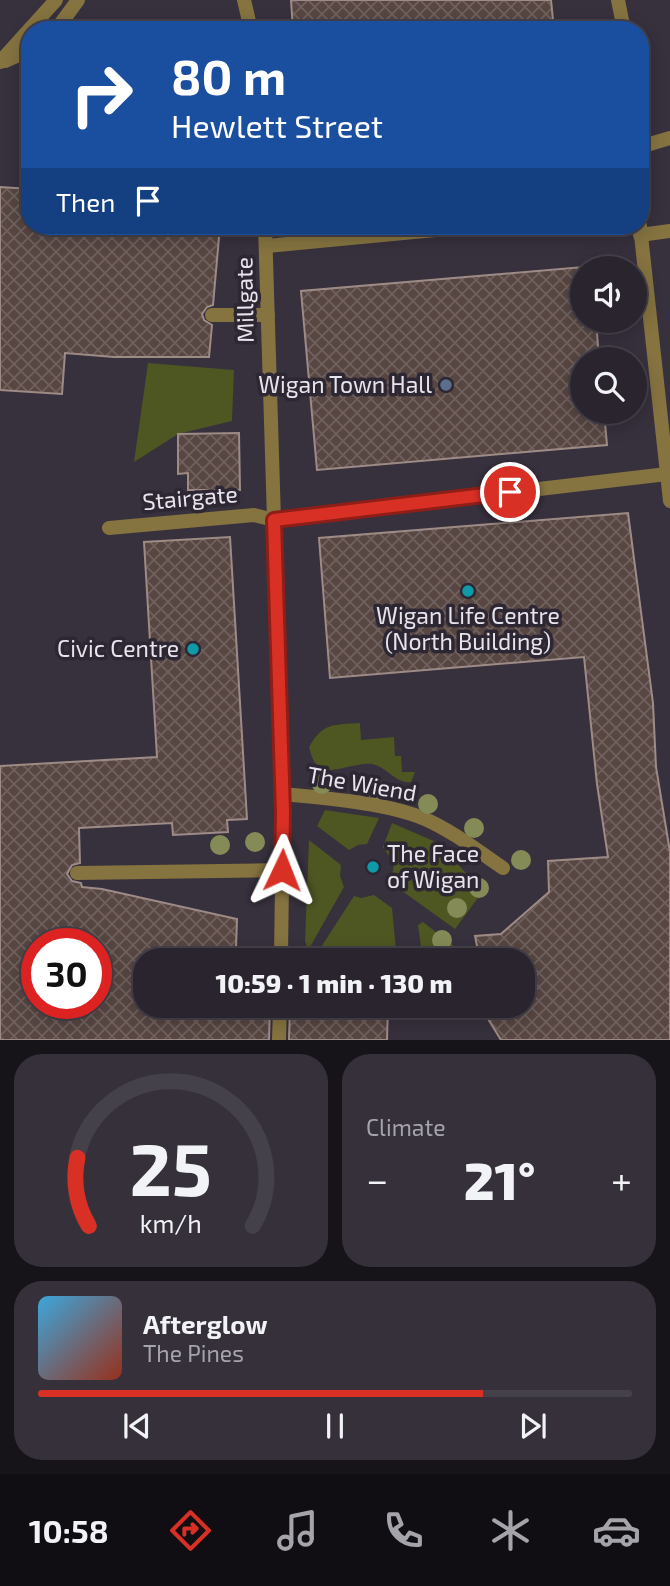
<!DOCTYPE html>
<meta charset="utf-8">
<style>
:root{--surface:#29242e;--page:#35303a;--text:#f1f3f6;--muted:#a5a4aa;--line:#45414a;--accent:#d93025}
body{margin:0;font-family:"Exo 2",sans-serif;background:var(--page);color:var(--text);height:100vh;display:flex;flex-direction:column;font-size:26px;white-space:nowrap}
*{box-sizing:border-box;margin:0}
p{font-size:23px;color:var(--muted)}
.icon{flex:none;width:38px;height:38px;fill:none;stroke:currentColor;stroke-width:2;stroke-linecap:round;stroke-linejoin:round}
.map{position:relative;height:1040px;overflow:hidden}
.side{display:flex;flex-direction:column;gap:14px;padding:14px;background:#171419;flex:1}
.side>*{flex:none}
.banner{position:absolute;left:21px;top:21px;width:628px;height:214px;border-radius:28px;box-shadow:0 4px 18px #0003,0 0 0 2px var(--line);background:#1a4fa0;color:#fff;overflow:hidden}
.fabs{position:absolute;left:570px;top:256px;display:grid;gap:14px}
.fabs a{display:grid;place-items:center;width:77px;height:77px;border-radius:50%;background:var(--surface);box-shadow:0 4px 18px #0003,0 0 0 2px var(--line);font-size:35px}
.speed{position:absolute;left:21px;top:928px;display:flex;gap:14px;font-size:35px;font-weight:700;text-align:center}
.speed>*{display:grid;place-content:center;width:91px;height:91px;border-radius:50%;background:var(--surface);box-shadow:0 4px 18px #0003,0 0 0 2px var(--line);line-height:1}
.speed .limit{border:10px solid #d22;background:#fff;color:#111}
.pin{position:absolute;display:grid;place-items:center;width:60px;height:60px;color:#fff;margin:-30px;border:4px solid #fff;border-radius:50%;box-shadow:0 2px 7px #0007}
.me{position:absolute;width:77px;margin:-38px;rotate:2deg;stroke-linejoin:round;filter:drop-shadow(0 0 5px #0008)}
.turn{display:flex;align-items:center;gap:24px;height:147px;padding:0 35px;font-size:32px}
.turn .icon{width:91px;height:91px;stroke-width:2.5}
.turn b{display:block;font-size:49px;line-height:60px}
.then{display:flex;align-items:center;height:66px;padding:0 35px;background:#0003;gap:14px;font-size:26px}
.big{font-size:52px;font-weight:800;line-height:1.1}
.side .widget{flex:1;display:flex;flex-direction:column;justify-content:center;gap:10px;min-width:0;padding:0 24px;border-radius:28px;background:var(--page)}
.side .dial{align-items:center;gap:0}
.dial svg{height:182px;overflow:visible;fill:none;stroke:var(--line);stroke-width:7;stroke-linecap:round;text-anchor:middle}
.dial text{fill:var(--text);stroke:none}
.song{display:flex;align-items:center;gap:21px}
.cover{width:84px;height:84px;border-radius:10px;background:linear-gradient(135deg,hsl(200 70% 55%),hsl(10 70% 35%))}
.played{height:7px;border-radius:4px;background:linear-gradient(90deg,var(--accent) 75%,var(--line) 75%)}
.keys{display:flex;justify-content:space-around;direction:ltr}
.heat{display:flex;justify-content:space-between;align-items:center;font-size:38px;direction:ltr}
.side .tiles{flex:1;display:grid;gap:14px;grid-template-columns:1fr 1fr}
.widget:last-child{grid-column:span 2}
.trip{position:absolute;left:133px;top:948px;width:402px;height:70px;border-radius:28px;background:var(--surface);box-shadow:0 4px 18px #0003,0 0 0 2px var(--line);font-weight:800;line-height:70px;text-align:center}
.menu{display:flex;height:112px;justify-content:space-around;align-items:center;background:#100e12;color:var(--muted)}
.menu .icon{width:49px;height:49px}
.menu .selected{color:var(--accent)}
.menu b{font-size:32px;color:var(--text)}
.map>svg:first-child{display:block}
.grass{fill:#4e5622}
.building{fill:url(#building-cross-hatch);stroke:#9e8b86;stroke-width:2;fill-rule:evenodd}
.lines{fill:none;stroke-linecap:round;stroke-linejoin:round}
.service{stroke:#857340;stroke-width:14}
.pedestrian{stroke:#857340;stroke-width:14}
.minor{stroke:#857340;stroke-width:14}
.tertiary{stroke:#857340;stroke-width:14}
.tree{fill:#858b57}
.route-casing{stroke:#8d1f18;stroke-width:18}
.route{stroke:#d93025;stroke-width:12}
.service-dot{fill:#5c6f8a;stroke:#2d2633;stroke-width:2.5}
.culture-dot{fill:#0f9aa8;stroke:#2d2633;stroke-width:2.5}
.labels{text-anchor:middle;stroke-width:7;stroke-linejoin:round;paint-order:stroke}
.street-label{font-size:23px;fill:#e8e4ec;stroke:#2d2633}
.poi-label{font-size:23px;fill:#e8e4ec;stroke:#2d2633;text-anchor:end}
</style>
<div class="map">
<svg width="670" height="1040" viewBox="0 0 670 1040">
<defs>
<pattern id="building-cross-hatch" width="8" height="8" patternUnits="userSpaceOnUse" patternTransform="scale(1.75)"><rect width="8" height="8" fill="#574642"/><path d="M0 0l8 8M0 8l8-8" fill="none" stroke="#6f615d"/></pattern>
</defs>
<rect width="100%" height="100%" fill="#37303d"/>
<path class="grass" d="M148 363 234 370 232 421 178 434 134 462Z
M360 723 361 740 394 737 395 756H401L402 772H415L411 782C396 784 387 767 372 764 358 762 334 773 324 769 313 765 312 757 309 747 323 722 334 725 360 723Z
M325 810 379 818 367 844 358 845 349 850 317 826Z
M392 823 436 842 469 876 486 887 455 929 391 883 394 863 383 847Z
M309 840 341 865 340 876 344 887 310 947H307L305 941Z
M374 895 392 908 397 961H385V953L358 951 356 961H312L354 896 361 898Z
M423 922 463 953 464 961H423L418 925Z"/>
<path class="building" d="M291 0H551L554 30H293Z
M0 187 30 189V226H220L213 305 207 307 202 314 204 320 212 325 209 357H114L65 353 62 394 0 390Z
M583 267V320H596L599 359H583V411H604L607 445 317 470 301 291Z
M239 433 240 490H188V473L178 474V434Z
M628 513 653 703 656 767 670 852V1040H501L488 1019 486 1006H523V961H480L475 936 501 934 549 892 548 861 608 857 597 784 584 657 330 678 319 538Z
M230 537 247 819 227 820 228 832 173 835 172 823 79 828 80 863 72 865 67 874 72 881 81 883 82 887 102 889 237 919 236 948 258 949V961H145V1006H270L269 1040H0V766L157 757 144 542ZM37 943H96V1003H37Z
M290 1006H388L387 1040H289Z"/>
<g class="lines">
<path class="service" d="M56 30 78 0
M5 61 30 50
M0 62 56 0
M640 147 670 138
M212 315H268
M109 528 254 515 274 520
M77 873 282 870"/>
<path class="pedestrian" d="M267 246 477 226
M282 794C323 798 388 803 425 819 454 832 478 851 503 868
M279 1040 280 1006"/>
<path class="minor" d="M244 0 251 30
M265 226 283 813 281 955
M640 235 670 231
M274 520 667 474"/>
<path class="tertiary" d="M618 0 624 30
M640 226 670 501"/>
</g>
<g class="tree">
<circle cx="322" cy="784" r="10"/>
<circle cx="376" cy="789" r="10"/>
<circle cx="428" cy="804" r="10"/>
<circle cx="474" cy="828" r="10"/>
<circle cx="255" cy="842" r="10"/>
<circle cx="220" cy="845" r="10"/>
<circle cx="521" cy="860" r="10"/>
<circle cx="479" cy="888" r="10"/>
<circle cx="457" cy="908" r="10"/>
<circle cx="442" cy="940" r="10"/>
</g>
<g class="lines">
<g class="route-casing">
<path id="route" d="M282 870 283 813 274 520 510 492"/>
</g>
<use href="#route" class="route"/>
</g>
<circle class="service-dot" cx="446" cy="385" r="7"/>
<g class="culture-dot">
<circle cx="468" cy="591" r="7"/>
<circle cx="193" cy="649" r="7"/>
<circle cx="373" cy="867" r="7"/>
</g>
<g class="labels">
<g class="street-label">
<text transform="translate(245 300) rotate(-91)" y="8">Millgate</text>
<text transform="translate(190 498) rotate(-5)" y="8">Stairgate</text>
<text transform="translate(362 784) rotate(10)" y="8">The Wiend</text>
</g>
<g class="poi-label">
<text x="432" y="393">Wigan Town Hall</text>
<text x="468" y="624" text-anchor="middle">Wigan Life Centre<tspan x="468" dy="26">(North Building)</tspan></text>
<text x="179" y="657">Civic Centre</text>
<text x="387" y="862" text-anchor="start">The Face<tspan x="387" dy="26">of Wigan</tspan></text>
</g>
</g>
</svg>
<div class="fabs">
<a><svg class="icon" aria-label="sound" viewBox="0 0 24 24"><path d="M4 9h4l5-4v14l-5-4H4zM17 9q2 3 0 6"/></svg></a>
<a><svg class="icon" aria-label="search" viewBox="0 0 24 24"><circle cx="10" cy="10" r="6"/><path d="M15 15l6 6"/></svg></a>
</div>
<div class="speed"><div class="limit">30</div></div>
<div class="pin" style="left:510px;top:492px;background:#d93025"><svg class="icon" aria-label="arrive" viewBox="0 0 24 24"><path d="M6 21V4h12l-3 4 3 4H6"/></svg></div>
<svg class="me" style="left:282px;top:870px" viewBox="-20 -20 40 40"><path d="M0-17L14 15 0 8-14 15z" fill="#d93025" stroke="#fff" stroke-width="4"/></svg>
<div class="trip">10:59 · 1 min · 130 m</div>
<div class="banner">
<div class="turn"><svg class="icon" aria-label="right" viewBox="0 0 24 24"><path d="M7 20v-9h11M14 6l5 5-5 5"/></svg><div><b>80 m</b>Hewlett Street</div></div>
<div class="then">Then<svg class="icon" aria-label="arrive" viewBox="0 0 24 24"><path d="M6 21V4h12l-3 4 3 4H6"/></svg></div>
</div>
</div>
<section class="side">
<div class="tiles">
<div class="widget dial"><svg viewBox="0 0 100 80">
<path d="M14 69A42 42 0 1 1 86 69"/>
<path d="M14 69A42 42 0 0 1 9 39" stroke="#d93025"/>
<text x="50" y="56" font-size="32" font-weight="700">25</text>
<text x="50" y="72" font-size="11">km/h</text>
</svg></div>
<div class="widget"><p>Climate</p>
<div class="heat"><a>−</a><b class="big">21°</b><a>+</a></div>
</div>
<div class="widget">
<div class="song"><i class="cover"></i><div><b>Afterglow</b><p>The Pines</p></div></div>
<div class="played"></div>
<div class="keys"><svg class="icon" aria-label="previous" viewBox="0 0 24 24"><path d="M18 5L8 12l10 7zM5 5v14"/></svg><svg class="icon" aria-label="pause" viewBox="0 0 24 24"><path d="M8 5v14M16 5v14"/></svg><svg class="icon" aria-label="next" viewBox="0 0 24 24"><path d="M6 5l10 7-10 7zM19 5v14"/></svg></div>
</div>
</div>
</section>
<nav class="menu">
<b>10:58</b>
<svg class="icon selected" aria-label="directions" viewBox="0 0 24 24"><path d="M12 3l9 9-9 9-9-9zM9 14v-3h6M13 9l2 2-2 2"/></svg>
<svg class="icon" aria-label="music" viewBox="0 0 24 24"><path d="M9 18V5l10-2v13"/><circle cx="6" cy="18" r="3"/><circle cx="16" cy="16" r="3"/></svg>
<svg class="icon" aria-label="phone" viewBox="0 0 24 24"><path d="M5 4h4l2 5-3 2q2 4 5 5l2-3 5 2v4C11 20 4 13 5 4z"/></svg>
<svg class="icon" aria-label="climate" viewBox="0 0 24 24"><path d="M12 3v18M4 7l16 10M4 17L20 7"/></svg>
<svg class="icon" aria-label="car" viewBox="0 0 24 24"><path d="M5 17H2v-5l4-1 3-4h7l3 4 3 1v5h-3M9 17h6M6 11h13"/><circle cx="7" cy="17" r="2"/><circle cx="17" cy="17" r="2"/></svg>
</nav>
